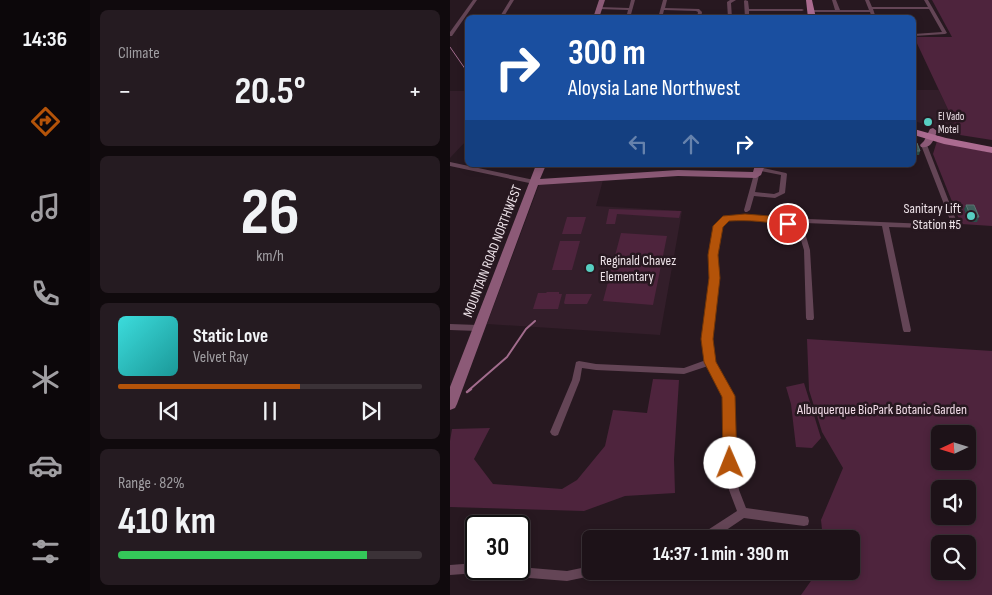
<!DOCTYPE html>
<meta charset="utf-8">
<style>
:root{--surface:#1d1218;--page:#251b21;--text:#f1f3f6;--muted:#a09ea2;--line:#3b3237;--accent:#b45309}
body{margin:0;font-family:"Sofia Sans Condensed",sans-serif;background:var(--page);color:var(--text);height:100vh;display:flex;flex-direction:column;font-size:19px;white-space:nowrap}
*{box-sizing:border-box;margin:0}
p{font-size:16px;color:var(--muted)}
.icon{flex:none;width:28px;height:28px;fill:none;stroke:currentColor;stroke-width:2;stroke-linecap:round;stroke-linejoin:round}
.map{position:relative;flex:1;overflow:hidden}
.drawer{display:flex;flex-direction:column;gap:10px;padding:10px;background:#100a0d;width:360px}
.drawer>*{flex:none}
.guide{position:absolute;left:15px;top:15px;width:451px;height:152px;border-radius:8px;box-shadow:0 2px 8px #0003,0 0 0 1px var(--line);background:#1a4fa0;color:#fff;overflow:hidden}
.needle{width:32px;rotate:266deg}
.controls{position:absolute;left:481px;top:425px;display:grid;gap:10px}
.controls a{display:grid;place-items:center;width:45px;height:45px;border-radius:8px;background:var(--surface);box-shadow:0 2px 8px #0003,0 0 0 1px var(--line);font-size:25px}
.speed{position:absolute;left:15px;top:515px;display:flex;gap:10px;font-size:25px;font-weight:700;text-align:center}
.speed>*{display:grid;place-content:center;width:65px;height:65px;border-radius:50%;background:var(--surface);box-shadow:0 2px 8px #0003,0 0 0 1px var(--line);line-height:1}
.speed .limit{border:2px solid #111;border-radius:8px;background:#fff;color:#111}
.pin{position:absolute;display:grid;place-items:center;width:42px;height:42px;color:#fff;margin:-21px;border:2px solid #fff;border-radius:50%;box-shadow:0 1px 5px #0007}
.me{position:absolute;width:55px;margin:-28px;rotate:359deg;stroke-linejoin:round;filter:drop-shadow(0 0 4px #0008)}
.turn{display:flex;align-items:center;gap:18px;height:105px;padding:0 20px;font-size:22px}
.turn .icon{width:65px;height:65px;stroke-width:2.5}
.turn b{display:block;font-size:35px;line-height:42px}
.lanes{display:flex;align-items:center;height:48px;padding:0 20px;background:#0003;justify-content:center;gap:25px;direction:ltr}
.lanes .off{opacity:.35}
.big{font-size:38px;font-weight:700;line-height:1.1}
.drawer .card{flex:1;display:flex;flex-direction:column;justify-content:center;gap:8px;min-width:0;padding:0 18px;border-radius:8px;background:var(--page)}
.drawer .dial{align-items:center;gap:0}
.dial b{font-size:65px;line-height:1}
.song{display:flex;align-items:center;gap:15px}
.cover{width:60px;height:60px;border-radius:8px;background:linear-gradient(135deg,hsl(180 70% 55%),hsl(180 70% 35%))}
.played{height:5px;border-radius:2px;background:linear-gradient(90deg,var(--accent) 60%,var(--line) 60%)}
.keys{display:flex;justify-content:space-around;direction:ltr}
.heat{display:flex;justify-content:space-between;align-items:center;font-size:28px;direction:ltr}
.charge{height:8px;border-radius:4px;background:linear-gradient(90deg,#34c759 82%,var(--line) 0)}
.trip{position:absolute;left:132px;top:530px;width:278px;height:50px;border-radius:8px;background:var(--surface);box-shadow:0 2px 8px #0003,0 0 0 1px var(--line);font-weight:700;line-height:50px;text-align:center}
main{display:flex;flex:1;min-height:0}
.dock{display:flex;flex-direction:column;width:90px;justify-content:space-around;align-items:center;background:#0c070a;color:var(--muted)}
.dock .icon{width:35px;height:35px}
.dock .active{color:var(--accent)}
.dock b{font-size:22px;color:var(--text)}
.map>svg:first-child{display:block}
.built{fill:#331e2a}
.green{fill:#4e243d;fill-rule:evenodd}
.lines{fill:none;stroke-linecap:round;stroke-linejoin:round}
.stream-far2{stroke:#a26c8d;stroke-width:1}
.stream-far1{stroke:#a26c8d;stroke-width:2}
.stream{stroke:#a26c8d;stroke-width:2.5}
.street{fill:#644556;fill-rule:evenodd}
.secondary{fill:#8c5a77;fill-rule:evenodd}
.primary{fill:#ab6b90;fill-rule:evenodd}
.wall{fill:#2a4e4a}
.building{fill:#3f5e5b;stroke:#5a7371}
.route{fill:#b45309;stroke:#753606}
.poi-dot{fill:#57cec1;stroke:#271820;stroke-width:2}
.labels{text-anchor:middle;stroke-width:5;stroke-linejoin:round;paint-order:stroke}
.far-poi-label{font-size:11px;fill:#eee3e9;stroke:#271820;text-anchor:start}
.poi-label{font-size:14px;fill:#eee3e9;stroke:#271820;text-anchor:end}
.street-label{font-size:14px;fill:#eee3e9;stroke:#271820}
.park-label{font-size:14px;fill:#f1dbe7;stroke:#271820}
</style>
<main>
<nav class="dock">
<b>14:36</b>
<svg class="icon active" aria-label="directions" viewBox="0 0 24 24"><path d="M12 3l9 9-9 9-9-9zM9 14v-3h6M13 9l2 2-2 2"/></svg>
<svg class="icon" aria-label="music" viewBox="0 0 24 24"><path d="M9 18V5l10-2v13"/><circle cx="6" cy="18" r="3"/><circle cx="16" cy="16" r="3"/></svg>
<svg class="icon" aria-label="phone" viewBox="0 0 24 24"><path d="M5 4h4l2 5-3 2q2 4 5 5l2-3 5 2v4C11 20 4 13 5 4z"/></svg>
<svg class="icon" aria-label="climate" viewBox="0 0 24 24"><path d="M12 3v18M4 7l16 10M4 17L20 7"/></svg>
<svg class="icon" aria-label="car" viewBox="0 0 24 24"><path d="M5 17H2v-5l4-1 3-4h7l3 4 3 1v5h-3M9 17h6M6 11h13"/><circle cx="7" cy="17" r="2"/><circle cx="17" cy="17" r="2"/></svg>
<svg class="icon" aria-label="filters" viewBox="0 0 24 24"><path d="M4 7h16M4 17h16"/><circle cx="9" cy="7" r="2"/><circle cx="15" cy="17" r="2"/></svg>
</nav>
<section class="drawer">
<div class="card"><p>Climate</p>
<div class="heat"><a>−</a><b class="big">20.5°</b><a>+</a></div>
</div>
<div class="card dial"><b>26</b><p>km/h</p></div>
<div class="card">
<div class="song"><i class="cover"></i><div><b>Static Love</b><p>Velvet Ray</p></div></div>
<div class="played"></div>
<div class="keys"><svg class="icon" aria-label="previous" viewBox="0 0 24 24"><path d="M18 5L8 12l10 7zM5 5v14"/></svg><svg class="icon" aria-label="pause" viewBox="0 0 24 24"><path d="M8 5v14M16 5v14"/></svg><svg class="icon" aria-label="next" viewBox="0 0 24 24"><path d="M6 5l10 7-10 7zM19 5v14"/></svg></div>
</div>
<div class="card"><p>Range · 82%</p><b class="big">410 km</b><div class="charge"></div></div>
</section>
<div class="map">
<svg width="542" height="595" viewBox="0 0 542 595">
<rect width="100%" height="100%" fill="#271820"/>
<path class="built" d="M464 90H489L510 135 464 121Z
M0 91H16L18 95 17 140 0 158Z
M153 180 146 206 232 211 210 335 37 324 89 185Z"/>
<path class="green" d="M482 0H542V140L510 135 464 37H502Z
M487 141 542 153V226L511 224 483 154Z
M159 209 231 211 229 218 167 214 165 224H156Z
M117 217H136L131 234H112Z
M171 233 217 236 203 305 153 301Z
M110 241H130L122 270H102Z
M97 292H109V294H112L108 309H83L88 293H96Z
M116 294H142L137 304H115L114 303Z
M357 339 542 351V595H351L368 571H401V539H373L371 520 393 468 372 432 359 390ZM490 434H518V461H490ZM490 489H518V516H490ZM490 544H518V571H490Z
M203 379 229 380 224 459 225 493 175 496 134 511 0 507V441L2 429 40 428 24 459 43 484 112 489 127 480 155 446 163 410 197 413Z
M354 383 371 438 362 448 346 447 341 404 336 387Z"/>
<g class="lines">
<path class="stream-far2" d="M0 47 18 73"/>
<path class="stream-far1" d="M19 390 57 357 76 329 85 321"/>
<path class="stream" d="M17 392 21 389"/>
<path class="street" d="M23 0H27L2 36H0V32Z
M60 0H64L53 18H49Z
M181 0H185L180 18H176L178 10 149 9 147 8 149 7 179 8Z
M213 0H217L215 8 249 9 252 12 251 18H247L248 12 246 11 214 10 212 18H208Z
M280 0H286L281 3 282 18H278L277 2Z
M295 0 298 1 299 9H352L354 10 352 11H299V18H295L294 1Z
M382 0H386L390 10H419L415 0H419L422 7H478L474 0H478L497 33 495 34 464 36V34L492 32 479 9H423L426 18H422L420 12H360L358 11 360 10H385Z
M474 143 477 145 508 225 506 229H504L439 227 461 330 460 332H454L453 330 432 226 355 223 353 226 360 250 364 318 363 320H357L356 318 354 250 347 227 331 222 295 219 278 220 271 227 267 255 269 278 261 339 264 362 283 396 285 463 289 490 296 508 354 516 358 517 359 521 358 525 354 526 294 518 263 539H249L250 535 287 511 279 490 275 463V396L258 366 234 374 146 370 132 368 130 380 108 435 105 436 102 435 100 432 122 380 126 362 129 361 146 364 234 368 256 360 253 339 261 278 259 255 265 226 274 216 295 215 334 218 502 225 471 145Z
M0 162 84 180 87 182 84 184 0 166Z
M308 167 336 173 337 174 335 193 325 198 304 196 300 210 297 212H295L294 210 304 174H308L309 175 305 192 324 194 329 192 331 175 306 170 305 169Z
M0 324 28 325 31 326 32 328 31 330 28 331 0 330Z
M26 563V569H69V567L117 571 141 566V571H146L145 575 141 576 117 581 30 574 27 573 0 575V565Z"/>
<path class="secondary" d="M149 0H155L149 18H143Z
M483 128 487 131C484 139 482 149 471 147L470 145 474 141 480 129Z
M86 165H96L90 179 228 170 303 172 305 165H315L311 175 306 178 228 176 88 185 7 404 5 408 0 410V387Z"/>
<path class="primary" d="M356 0H362L366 18H358Z
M464 129 496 138 542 147V153L494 144 464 135Z"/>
</g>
<path class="wall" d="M464 143 470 151 469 155H464Z
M516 205 529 217 527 222H519L514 209Z"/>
<path class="building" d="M464 143H467L470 151H464Z
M516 205H524L529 217H521Z"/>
<path class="route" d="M295 214 332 217 343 224 338 227C319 221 299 220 279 221L273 227 268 255 270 278 263 339 266 362 285 396 287 463 285 468 280 470 275 468 273 463 272 397 254 362 251 339 259 278 258 255 263 226 273 216Z"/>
<g class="poi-dot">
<circle cx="478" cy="122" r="5"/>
<circle cx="521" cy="216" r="5"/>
<circle cx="140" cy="268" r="5"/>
</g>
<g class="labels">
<g class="far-poi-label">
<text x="488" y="120">El Vado<tspan x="488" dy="13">Motel</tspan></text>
</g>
<g class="poi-label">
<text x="511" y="213">Sanitary Lift<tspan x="511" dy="16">Station #5</tspan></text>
<text x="150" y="265" text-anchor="start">Reginald Chavez<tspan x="150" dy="16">Elementary</tspan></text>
</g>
<g class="street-label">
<text transform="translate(42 251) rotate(-69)" y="5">MOUNTAIN ROAD NORTHWEST</text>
</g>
<g class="park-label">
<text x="432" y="414">Albuquerque BioPark Botanic Garden</text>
</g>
</g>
</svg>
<div class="controls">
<a><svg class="needle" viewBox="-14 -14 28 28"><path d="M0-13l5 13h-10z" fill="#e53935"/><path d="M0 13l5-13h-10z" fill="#a09ea2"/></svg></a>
<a><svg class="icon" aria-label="sound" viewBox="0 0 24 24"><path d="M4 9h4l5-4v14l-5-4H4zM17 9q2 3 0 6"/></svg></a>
<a><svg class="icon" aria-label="search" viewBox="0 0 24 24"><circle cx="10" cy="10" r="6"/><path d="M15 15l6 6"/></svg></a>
</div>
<div class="speed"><div class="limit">30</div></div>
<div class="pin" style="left:338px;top:224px;background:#d93025"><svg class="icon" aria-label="arrive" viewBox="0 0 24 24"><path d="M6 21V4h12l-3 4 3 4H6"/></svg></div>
<svg class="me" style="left:280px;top:463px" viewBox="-20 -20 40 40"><circle r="19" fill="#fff"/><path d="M0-13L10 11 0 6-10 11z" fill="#b45309"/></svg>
<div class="trip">14:37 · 1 min · 390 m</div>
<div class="guide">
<div class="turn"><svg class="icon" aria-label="right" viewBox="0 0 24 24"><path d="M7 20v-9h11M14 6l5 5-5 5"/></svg><div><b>300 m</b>Aloysia Lane Northwest</div></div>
<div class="lanes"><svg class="icon off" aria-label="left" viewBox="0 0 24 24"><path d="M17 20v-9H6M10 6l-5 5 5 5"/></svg><svg class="icon off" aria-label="ahead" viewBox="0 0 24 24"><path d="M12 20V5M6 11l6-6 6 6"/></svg><svg class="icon" aria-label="right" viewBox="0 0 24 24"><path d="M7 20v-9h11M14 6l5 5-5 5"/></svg></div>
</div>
</div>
</main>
